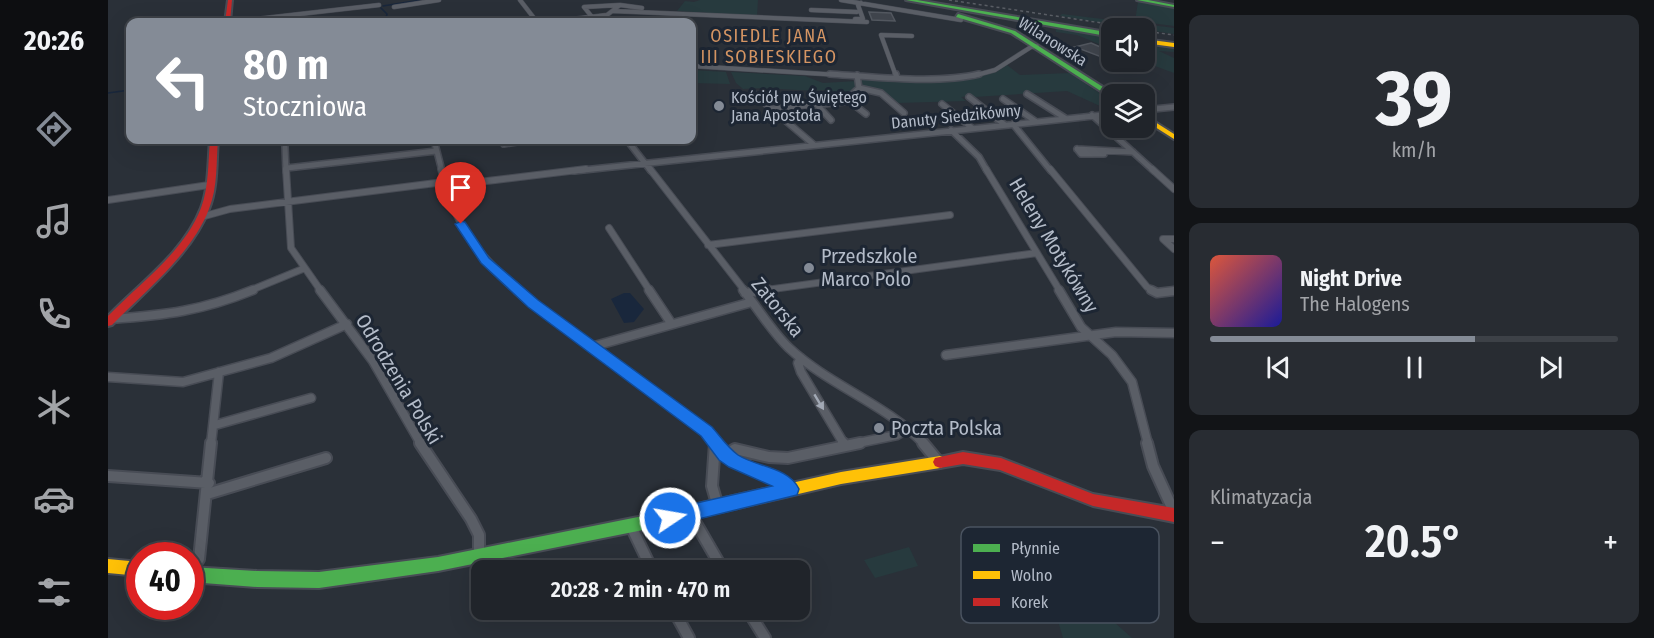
<!DOCTYPE html>
<html lang="pl">
<meta charset="utf-8">
<style>
:root{--surface:#20242a;--page:#282c32;--text:#f1f3f6;--muted:#a2a4a8;--line:#3d4147;--accent:#848b96}
body{margin:0;font-family:"Fira Sans Condensed",sans-serif;background:var(--page);color:var(--text);height:100vh;display:flex;flex-direction:column;font-size:22px;white-space:nowrap}
*{box-sizing:border-box;margin:0}
p{font-size:20px;color:var(--muted)}
.icon{flex:none;width:33px;height:33px;fill:none;stroke:currentColor;stroke-width:2;stroke-linecap:round;stroke-linejoin:round}
.map{position:relative;flex:1;overflow:hidden}
.sheet{display:flex;flex-direction:column;gap:15px;padding:15px;background:#121417;width:480px}
.sheet>*{flex:none}
.banner{position:absolute;left:18px;top:18px;width:570px;height:126px;border-radius:12px;box-shadow:0 6px 24px #0002,0 0 0 2px var(--line);background:#848b96;color:#fff;overflow:hidden}
.tools{position:absolute;left:993px;top:18px;display:grid;gap:12px}
.tools a{display:grid;place-items:center;width:54px;height:54px;border-radius:12px;background:var(--surface);box-shadow:0 6px 24px #0002,0 0 0 2px var(--line);font-size:30px}
.speed{position:absolute;left:18px;top:542px;display:flex;gap:12px;font-size:30px;font-weight:700;text-align:center}
.speed>*{display:grid;place-content:center;width:78px;height:78px;border-radius:50%;background:var(--surface);box-shadow:0 6px 24px #0002,0 0 0 2px var(--line);line-height:1}
.speed .limit{border:9px solid #d22;background:#fff;color:#111}
.pin{position:absolute;display:grid;place-items:center;width:51px;height:51px;color:#fff;margin:-62px -26px;border-radius:50% 50% 50% 0;rotate:-45deg;box-shadow:0 0 6px #0007}
.pin .icon{rotate:45deg}
.me{position:absolute;width:66px;margin:-33px;rotate:78deg;stroke-linejoin:round;filter:drop-shadow(0 0 4px #0008)}
.turn{display:flex;align-items:center;gap:21px;height:126px;padding:0 18px;font-size:27px}
.turn .icon{width:78px;height:78px;stroke-width:2.5}
.turn b{display:block;font-size:42px;line-height:51px}
.big{font-size:45px;font-weight:600;line-height:1.1}
.sheet .tile{flex:1;display:flex;flex-direction:column;justify-content:center;gap:9px;min-width:0;padding:0 21px;border-radius:12px;background:var(--page)}
.sheet .dial{align-items:center;gap:0}
.dial b{font-size:78px;line-height:1}
.song{display:flex;align-items:center;gap:18px}
.cover{width:72px;height:72px;border-radius:9px;background:linear-gradient(135deg,hsl(10 70% 55%),hsl(240 70% 35%))}
.played{height:6px;border-radius:3px;background:linear-gradient(90deg,var(--accent) 65%,var(--line) 65%)}
.keys{display:flex;justify-content:space-around;direction:ltr}
.heat{display:flex;justify-content:space-between;align-items:center;font-size:33px;direction:ltr}
.trip{position:absolute;left:363px;top:560px;width:339px;height:60px;border-radius:12px;background:var(--surface);box-shadow:0 6px 24px #0002,0 0 0 2px var(--line);font-weight:600;line-height:60px;text-align:center}
main{display:flex;flex:1;min-height:0}
.tab-bar{display:flex;flex-direction:column;width:108px;justify-content:space-around;align-items:center;background:#0d0e11;color:var(--muted)}
.tab-bar .icon{width:42px;height:42px}
.tab-bar .active{color:var(--accent)}
.tab-bar b{font-size:27px;color:var(--text)}
.map>svg:first-child{display:block}
.green{fill:#273a3e}
.water{fill:#19273c}
.lines{fill:none;stroke-linecap:round;stroke-linejoin:round}
.stream{stroke:#19273c;stroke-width:1.5}
.building{fill:#3f444c;stroke:#52575f;stroke-width:1.5}
.street-far4-casing{stroke:#484c55;stroke-width:5}
.street-far3-casing{stroke:#484c55;stroke-width:8}
.street-far2-casing{stroke:#484c55;stroke-width:8}
.street-far1-casing{stroke:#484c55;stroke-width:11}
.street-casing{stroke:#484c55;stroke-width:14}
.fast-casing{stroke:#484c55;stroke-width:4}
.slow-casing{stroke:#484c55;stroke-width:4}
.jam-casing{stroke:#484c55;stroke-width:4}
.street-far4{stroke:#5a5e66;stroke-width:4}
.street-far3{stroke:#5a5e66;stroke-width:5}
.street-far2{stroke:#5a5e66;stroke-width:6}
.street-far1{stroke:#5a5e66;stroke-width:8}
.street{stroke:#5a5e66;stroke-width:10}
.fast{fill:#4caf50;fill-rule:evenodd}
.slow{fill:#ffc107;fill-rule:evenodd}
.jam{fill:#c62828;fill-rule:evenodd}
.rail{stroke:#595d64;stroke-width:1.5;stroke-dasharray:3 3;stroke-linecap:butt}
.oneway{fill:#a2a9b5}
.route{fill:#1a73e8;stroke:#114b97;stroke-width:1.5}
.poi-dot{fill:#848b96;stroke:#1d2633;stroke-width:2}
.labels{text-anchor:middle;stroke-width:6;stroke-linejoin:round;paint-order:stroke}
.far-street-label{font-size:16px;fill:#b4bcc9;stroke:#1d2633}
.far-poi-label{font-size:16px;fill:#b4bcc9;stroke:#1d2633;text-anchor:start}
.far-neighbourhood-label{font-size:18px;letter-spacing:1.5px;fill:#d59563;stroke:#1d2633}
.street-label{font-size:20px;fill:#b4bcc9;stroke:#1d2633}
.poi-label{font-size:20px;fill:#b4bcc9;stroke:#1d2633;text-anchor:start}
.key{fill:#1d2633;stroke:#4a5360;stroke-width:1.5}
.key-label{font-size:16px;fill:#b4bcc9}
</style>
<main>
<nav class="tab-bar">
<b>20:26</b>
<svg class="icon active" aria-label="directions" viewBox="0 0 24 24"><path d="M12 3l9 9-9 9-9-9zM9 14v-3h6M13 9l2 2-2 2"/></svg>
<svg class="icon" aria-label="music" viewBox="0 0 24 24"><path d="M9 18V5l10-2v13"/><circle cx="6" cy="18" r="3"/><circle cx="16" cy="16" r="3"/></svg>
<svg class="icon" aria-label="phone" viewBox="0 0 24 24"><path d="M5 4h4l2 5-3 2q2 4 5 5l2-3 5 2v4C11 20 4 13 5 4z"/></svg>
<svg class="icon" aria-label="climate" viewBox="0 0 24 24"><path d="M12 3v18M4 7l16 10M4 17L20 7"/></svg>
<svg class="icon" aria-label="car" viewBox="0 0 24 24"><path d="M5 17H2v-5l4-1 3-4h7l3 4 3 1v5h-3M9 17h6M6 11h13"/><circle cx="7" cy="17" r="2"/><circle cx="17" cy="17" r="2"/></svg>
<svg class="icon" aria-label="filters" viewBox="0 0 24 24"><path d="M4 7h16M4 17h16"/><circle cx="9" cy="7" r="2"/><circle cx="15" cy="17" r="2"/></svg>
</nav>
<div class="map">
<svg width="1066" height="638" viewBox="0 0 1066 638">
<rect width="100%" height="100%" fill="#2a3038"/>
<path class="green" d="M592 0H650L649 16 569 11 577 1 586 2Z
M1030 2 1066 8V26L1027 21Z
M954 14 1059 27 1066 28V34L952 16Z
M947 26 1003 36V49L969 35 948 32Z
M1037 41 1066 46V52L1051 51 1066 58V73L1036 62Z
M899 65 912 75 962 73 1003 101V111L959 91 866 97 868 99H865L861 96 853 97 858 101 789 103 786 99 755 87 753 78 812 81 860 79 859 78 888 72Z
M584 70 618 72 622 84 584 83Z
M623 72 697 76 715 83 749 81V87L739 97 731 102 719 90C692 92 664 86 635 89L628 83Z
M801 547 810 566 767 578 756 560Z
M940 558 995 582V604L1007 613 1006 622 1024 638H955L938 580Z"/>
<path class="water" d="M516 293H522L536 309 526 322 516 323 503 299Z"/>
<g class="lines">
<path class="stream" d="M275 6 312 0
M273 8 279 14 277 22
M0 93 22 90"/>
</g>
<path class="building" d="M761 12 783 13 787 21 764 20Z
M983 43 1004 52V61L967 47Z"/>
<g class="lines">
<g class="street-far4-casing">
<path id="street-far4" d="M412 0 429 22
M733 0 853 20
M286 7 331 0
M703 10 749 12
M505 11 759 22
M484 17 476 7 512 5
M747 19H755L750 5 753 3
M122 22 271 5
M439 22 499 15 512 5 534 8
M584 66 748 76
M788 76 773 35 804 36
M865 76 887 70 923 47 929 46"/>
</g>
<g class="street-far3-casing">
<path id="street-far3" d="M722 74C765 77 830 84 871 74
M788 74 789 78
M751 88 773 93 796 113
M645 93 705 144
M919 94 957 118
M861 97 897 125
M895 99 927 121
M740 100 758 114
M834 104 864 128
M709 105 723 120
M663 109 736 102 751 88 749 75
M1036 110 1066 107
M984 115 1046 171
M905 124 943 171
M843 130 871 157 879 171
M326 140 334 171
M519 140 543 171
M396 144 421 140
M177 147 178 171
M969 149 1025 152
M969 149 973 154H996
M179 168 328 151
M466 171 1004 114"/>
</g>
<g class="street-far2-casing">
<path id="street-far2" d="M178 169 183 248 213 291
M333 169C348 228 367 251 411 291
M542 169 637 291
M878 169 952 291
M942 169 1039 287 1046 291
M1044 169 1066 189
M337 186 478 169
M0 200 101 185
M93 217 122 209 336 182
M501 228 542 291
M1066 239H1055L1066 249
M600 245 842 215
M141 291 197 268
M650 291 929 253"/>
</g>
<g class="street-far1-casing">
<path id="street-far1" d="M212 290 265 361 313 444
M409 290 425 304 599 431 609 444
M541 290 563 323
M635 290C650 308 664 332 681 348 722 386 778 404 816 444
M951 290 973 327 1004 355 1024 382 1040 444
M1043 290 1049 293 1066 291
M637 293 661 290
M3 319C58 315 93 311 145 290
M483 347 644 302
M838 355 1008 332 1066 333
M693 358 690 363 693 372 736 444
M0 377 75 382 163 358 239 324
M107 425 203 398
M103 444 111 372
M607 444V441
M745 444 789 435 801 428"/>
</g>
<g class="street-casing">
<path id="street" d="M312 443 363 519 371 535V557
M607 443 604 486 610 507
M608 443C627 468 658 470 682 489
M735 443 737 446
M815 443 829 460
M1039 443 1045 466 1066 512
M617 455 627 449 661 457 680 458 752 443
M0 476 101 483
M99 494 218 458
M582 513 615 570
M523 526 544 570
M82 572 91 559 103 443
M565 609 581 638
M639 609 657 638"/>
</g>
<g class="fast-casing">
<path id="fast" d="M798 0H809L1004 33V37Z
M1029 0H1040L1066 5V7Z
M850 14 907 31 1006 94H1004V98L1002 97 903 33 848 17Z
M540 515 545 517 547 522 545 527 540 529 330 571 211 588 149 587 82 582V567L149 571 211 572 330 557Z"/>
</g>
<g class="slow-casing">
<path id="slow" d="M1036 39 1066 43V47L1036 43Z
M1036 115 1066 134V139L1036 120Z
M832 456 837 458 839 462 837 466 832 468 733 484 540 529 535 527 533 522 535 517 540 515 733 472Z
M0 559 32 562V576L0 573Z"/>
</g>
<g class="jam-casing">
<path id="jam" d="M120 0H124L122 22H117Z
M102 140H110C108 162 110 187 101 209 84 254 37 291 4 325L0 326V316C32 283 76 252 93 208 101 187 100 162 102 140Z
M855 452 893 458 985 494 1066 508V522L985 506 892 470 855 464 832 468 827 466 825 462 827 458Z"/>
</g>
<use href="#street-far4" class="street-far4"/>
<use href="#street-far3" class="street-far3"/>
<use href="#street-far2" class="street-far2"/>
<use href="#street-far1" class="street-far1"/>
<use href="#street" class="street"/>
<use href="#fast" class="fast"/>
<use href="#slow" class="slow"/>
<use href="#jam" class="jam"/>
<path class="rail" d="M841 0 1027 28
M1036 31 1066 35"/>
</g>
<defs><path id="oneway-solid" d="M-6-.8H1V-3.2L6.5 0L1 3.2V.8H-6Z" transform="scale(1.5)"/></defs>
<use class="oneway" href="#oneway-solid" transform="translate(711 402) rotate(59)"/>
<path class="route" d="M353 221 357 222 381 258 430 300 604 427C612 436 620 448 630 455 648 467 681 467 691 489L689 495 562 526 556 524 553 518 556 512 562 509 664 486 621 467 611 460 593 436 420 307 373 263 347 224Z"/>
<g class="poi-dot">
<circle cx="611" cy="106" r="6"/>
<circle cx="701" cy="268" r="6"/>
<circle cx="771" cy="428" r="6"/>
</g>
<g class="labels">
<g class="far-street-label">
<text transform="translate(945 41) rotate(32)" y="6">Wilanowska</text>
<text transform="translate(848 116) rotate(-6)" y="6">Danuty Siedzikówny</text>
</g>
<g class="far-poi-label">
<text x="623" y="103">Kościół pw. Świętego<tspan x="623" dy="18">Jana Apostoła</tspan></text>
</g>
<g class="far-neighbourhood-label">
<text x="661" y="42">OSIEDLE JANA<tspan x="661" dy="21">III SOBIESKIEGO</tspan></text>
</g>
<g class="street-label">
<text transform="translate(946 245) rotate(59)" y="7">Heleny Motykówny</text>
<text transform="translate(670 307) rotate(51)" y="7">Zatorska</text>
<text transform="translate(291 379) rotate(59)" y="7">Odrodzenia Polski</text>
</g>
<g class="poi-label">
<text x="713" y="263">Przedszkole<tspan x="713" dy="23">Marco Polo</tspan></text>
<text x="783" y="435">Poczta Polska</text>
</g>
</g>
<rect x="853" y="527" width="198" height="96" rx="9" class="key"/>
<rect x="865" y="544" width="27" height="8" fill="#4caf50"/>
<rect x="865" y="571" width="27" height="8" fill="#ffc107"/>
<rect x="865" y="598" width="27" height="8" fill="#c62828"/>
<g class="key-label">
<text x="903" y="554">Płynnie</text>
<text x="903" y="581">Wolno</text>
<text x="903" y="608">Korek</text>
</g>
</svg>
<div class="tools">
<a><svg class="icon" aria-label="sound" viewBox="0 0 24 24"><path d="M4 9h4l5-4v14l-5-4H4zM17 9q2 3 0 6"/></svg></a>
<a><svg class="icon" aria-label="layers" viewBox="0 0 24 24"><path d="M12 4l9 5-9 5-9-5zM3 14l9 5 9-5"/></svg></a>
</div>
<div class="speed"><div class="limit">40</div></div>
<div class="pin" style="left:353px;top:224px;background:#d93025"><svg class="icon" aria-label="arrive" viewBox="0 0 24 24"><path d="M6 21V4h12l-3 4 3 4H6"/></svg></div>
<svg class="me" style="left:562px;top:518px" viewBox="-20 -20 40 40"><circle r="17" fill="#1a73e8" stroke="#fff" stroke-width="3"/><path d="M0-11L8 9 0 5-8 9z" fill="#fff"/></svg>
<div class="trip">20:28 · 2 min · 470 m</div>
<div class="banner">
<div class="turn"><svg class="icon" aria-label="left" viewBox="0 0 24 24"><path d="M17 20v-9H6M10 6l-5 5 5 5"/></svg><div><b>80 m</b>Stoczniowa</div></div>
</div>
</div>
<section class="sheet">
<div class="tile dial"><b>39</b><p>km/h</p></div>
<div class="tile">
<div class="song"><i class="cover"></i><div><b>Night Drive</b><p>The Halogens</p></div></div>
<div class="played"></div>
<div class="keys"><svg class="icon" aria-label="previous" viewBox="0 0 24 24"><path d="M18 5L8 12l10 7zM5 5v14"/></svg><svg class="icon" aria-label="pause" viewBox="0 0 24 24"><path d="M8 5v14M16 5v14"/></svg><svg class="icon" aria-label="next" viewBox="0 0 24 24"><path d="M6 5l10 7-10 7zM19 5v14"/></svg></div>
</div>
<div class="tile"><p>Klimatyzacja</p>
<div class="heat"><a>−</a><b class="big">20.5°</b><a>+</a></div>
</div>
</section>
</main>
